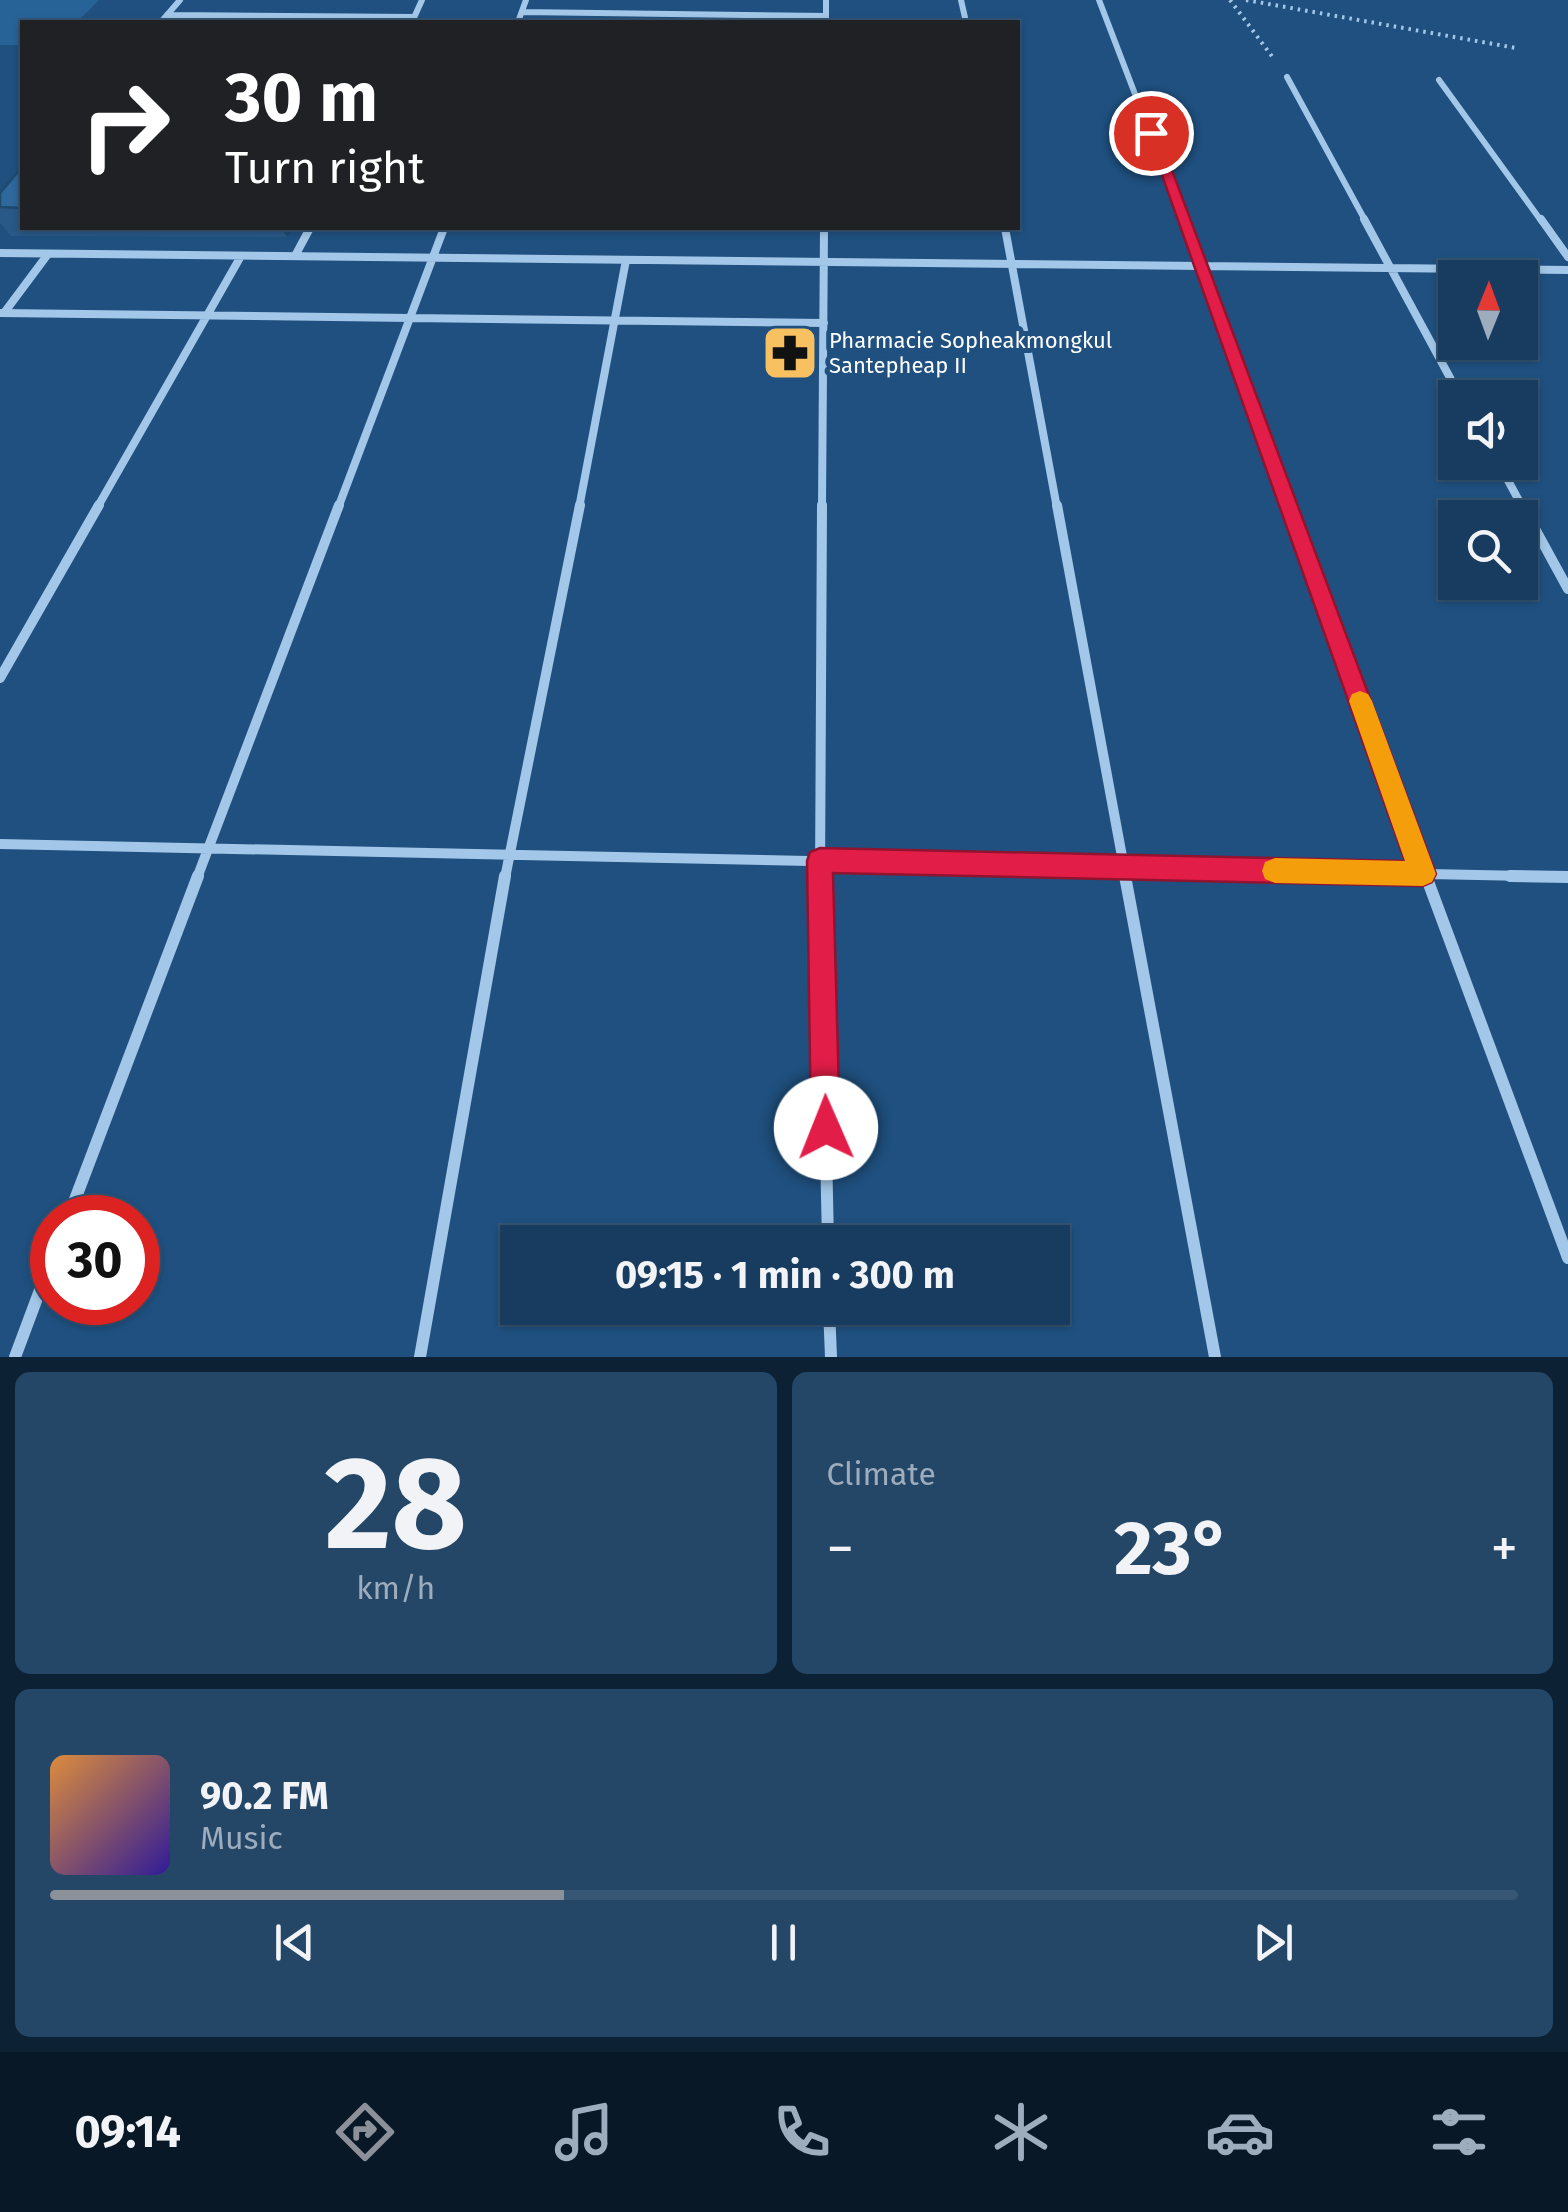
<!DOCTYPE html>
<meta charset="utf-8">
<style>
:root{--surface:#173c5f;--page:#244768;--text:#f1f3f6;--muted:#9eadbd;--line:#365674;--accent:#8c9099}
body{margin:0;font-family:"Fira Sans",sans-serif;background:var(--page);color:var(--text);height:100vh;display:flex;flex-direction:column;font-size:38px;white-space:nowrap}
*{box-sizing:border-box;margin:0}
p{font-size:32px;color:var(--muted)}
.icon{flex:none;width:55px;height:55px;fill:none;stroke:currentColor;stroke-width:2;stroke-linecap:round;stroke-linejoin:round}
.map{position:relative;height:1357px;overflow:hidden}
.details{display:flex;flex-direction:column;gap:15px;padding:15px;background:#0d2134;flex:1}
.details>*{flex:none}
.hud{position:absolute;left:20px;top:20px;width:1000px;height:210px;border-radius:0px;box-shadow:0 2px 8px #0004,0 0 0 2px var(--line);background:#202124;color:#fff;overflow:hidden}
.needle{width:65px;rotate:1deg}
.buttons{position:absolute;left:1438px;top:260px;display:grid;gap:20px}
.buttons a{display:grid;place-items:center;width:100px;height:100px;border-radius:0px;background:var(--surface);box-shadow:0 2px 8px #0004,0 0 0 2px var(--line);font-size:50px}
.speed{position:absolute;left:30px;top:1195px;display:flex;gap:20px;font-size:50px;font-weight:700;text-align:center}
.speed>*{display:grid;place-content:center;width:130px;height:130px;border-radius:50%;background:var(--surface);box-shadow:0 2px 8px #0004,0 0 0 2px var(--line);line-height:1}
.speed .limit{border:15px solid #d22;background:#fff;color:#111}
.pin{position:absolute;display:grid;place-items:center;width:85px;height:85px;color:#fff;margin:-42px;border:5px solid #fff;border-radius:50%;box-shadow:0 2px 10px #0007}
.me{position:absolute;width:110px;margin:-55px;rotate:359deg;stroke-linejoin:round;filter:drop-shadow(0 0 8px #0008)}
.turn{display:flex;align-items:center;gap:35px;height:210px;padding:0 40px;font-size:45px}
.turn .icon{width:130px;height:130px;stroke-width:2.5}
.turn b{display:block;font-size:70px;line-height:85px}
.big{font-size:75px;font-weight:700;line-height:1.1}
.details .widget{flex:1;display:flex;flex-direction:column;justify-content:center;gap:15px;min-width:0;padding:0 35px;border-radius:15px;background:var(--page)}
.details .dial{align-items:center;gap:0}
.dial b{font-size:130px;line-height:1}
.song{display:flex;align-items:center;gap:30px}
.cover{width:120px;height:120px;border-radius:15px;background:linear-gradient(135deg,hsl(30 70% 55%),hsl(250 70% 35%))}
.played{height:10px;border-radius:5px;background:linear-gradient(90deg,var(--accent) 35%,var(--line) 35%)}
.keys{display:flex;justify-content:space-around;direction:ltr}
.heat{display:flex;justify-content:space-between;align-items:center;font-size:55px;direction:ltr}
.details .tiles{flex:1;display:grid;gap:15px;grid-template-columns:1fr 1fr}
.widget:last-child{grid-column:span 2}
.trip{position:absolute;left:500px;top:1225px;width:570px;height:100px;border-radius:0px;background:var(--surface);box-shadow:0 2px 8px #0004,0 0 0 2px var(--line);font-weight:700;line-height:100px;text-align:center}
.tab-bar{display:flex;height:160px;justify-content:space-around;align-items:center;background:#091826;color:var(--muted)}
.tab-bar .icon{width:70px;height:70px}
.tab-bar .current{color:var(--accent)}
.tab-bar b{font-size:45px;color:var(--text)}
.map>svg:first-child{display:block}
.green{fill:#286398}
.lines{fill:none;stroke-linecap:round;stroke-linejoin:round}
.path{stroke:#a3c7e8;stroke-width:4;stroke-dasharray:2.5 5;stroke-linecap:butt}
.minor-far3{stroke:#a3c7e8;stroke-width:6}
.minor-far2{stroke:#a3c7e8;stroke-width:8}
.minor-far1{stroke:#a3c7e8;stroke-width:10}
.minor{stroke:#a3c7e8;stroke-width:12}
.wall{fill:#285987}
.shaded-wall{fill:#20496e}
.building{fill:#2e689d;stroke:#20496e;stroke-width:2.5}
.route{fill:#e11d48;stroke:#92132f;stroke-width:2.5}
.slow{fill:#f59e0b}
.labels{text-anchor:middle;stroke-width:10;stroke-linejoin:round;paint-order:stroke}
.far-poi-label{font-size:22px;fill:#fff;stroke:#1f507f;text-anchor:start}
</style>
<div class="map">
<svg width="1568" height="1357" viewBox="0 0 1568 1357">
<rect width="100%" height="100%" fill="#1f507f"/>
<path class="green" d="M0 0H99L77 22H22V45H0Z"/>
<g class="lines">
<path class="path" d="M1230 0 1274 59
M1246 0 1516 48"/>
<path class="minor-far3" d="M826 0V22
M961 0 966 22
M1099 0 1184 222
M522 12 826 16
M167 15 414 17
M161 22 180 0
M412 22 422 0
M518 22 526 0
M1287 77 1366 222
M1439 80 1542 222"/>
<path class="minor-far2" d="M1183 219 1291 508
M1364 219 1461 398
M1541 219 1568 257
M1005 228 1057 508
M0 253 1568 270
M295 256 310 228
M0 313 824 323
M4 313 48 254
M1498 462 1523 508
M97 508 241 256
M338 508 444 228
M579 508 626 260
M822 508 824 228"/>
<path class="minor-far1" d="M1057 505 1126 878
M1290 505 1427 878
M1522 505 1568 589
M0 678 99 505
M0 844 1568 877
M197 878 339 505
M505 878 580 505
M820 878 822 505"/>
<path class="minor" d="M820 876 828 1242
M1125 876 1215 1357
M1426 876 1568 1258
M1510 876 1568 877
M68 1218 198 876
M829 1308 831 1357
M15 1357 52 1258
M420 1357 505 876"/>
</g>
<path class="wall" d="M22 167V228H293L287 237 11 236 0 223V193Z"/>
<path class="shaded-wall" d="M282 228H293L287 237Z"/>
<path class="building" d="M22 167V208L0 207V193Z"/>
<path class="route" d="M1146 130 1158 133 1436 874 1432 882 1423 886 833 873 840 1128 836 1139 826 1143 815 1139 811 1128 807 861 810 852 820 848 1405 861Z"/>
<path class="slow" d="M1360 691 1368 694 1372 701 1436 874 1432 882 1423 886 1275 883 1265 879 1262 871 1265 862 1275 858 1405 861 1349 701 1352 694Z"/>
<defs>
<g id="pharmacy-square" transform="scale(2.875)"><rect x="-9" y="-9" width="18" height="18" rx="4" fill="#f7c162" stroke="#1f507f"/><path d="M-2-6h4v4h4v4h-4v4h-4v-4h-4v-4h4Z" fill="#111"/></g>
</defs>
<g fill-rule="evenodd">
<use href="#pharmacy-square" x="790" y="353"/>
</g>
<g class="labels">
<g class="far-poi-label">
<text x="829" y="348">Pharmacie Sopheakmongkul<tspan x="829" dy="25">Santepheap II</tspan></text>
</g>
</g>
</svg>
<div class="buttons">
<a><svg class="needle" viewBox="-14 -14 28 28"><path d="M0-13l5 13h-10z" fill="#e53935"/><path d="M0 13l5-13h-10z" fill="#9eadbd"/></svg></a>
<a><svg class="icon" aria-label="sound" viewBox="0 0 24 24"><path d="M4 9h4l5-4v14l-5-4H4zM17 9q2 3 0 6"/></svg></a>
<a><svg class="icon" aria-label="search" viewBox="0 0 24 24"><circle cx="10" cy="10" r="6"/><path d="M15 15l6 6"/></svg></a>
</div>
<div class="speed"><div class="limit">30</div></div>
<div class="pin" style="left:1151px;top:133px;background:#d93025"><svg class="icon" aria-label="arrive" viewBox="0 0 24 24"><path d="M6 21V4h12l-3 4 3 4H6"/></svg></div>
<svg class="me" style="left:826px;top:1128px" viewBox="-20 -20 40 40"><circle r="19" fill="#fff"/><path d="M0-13L10 11 0 6-10 11z" fill="#e11d48"/></svg>
<div class="trip">09:15 · 1 min · 300 m</div>
<div class="hud">
<div class="turn"><svg class="icon" aria-label="right" viewBox="0 0 24 24"><path d="M7 20v-9h11M14 6l5 5-5 5"/></svg><div><b>30 m</b>Turn right</div></div>
</div>
</div>
<section class="details">
<div class="tiles">
<div class="widget dial"><b>28</b><p>km/h</p></div>
<div class="widget"><p>Climate</p>
<div class="heat"><a>−</a><b class="big">23°</b><a>+</a></div>
</div>
<div class="widget">
<div class="song"><i class="cover"></i><div><b>90.2 FM</b><p>Music</p></div></div>
<div class="played"></div>
<div class="keys"><svg class="icon" aria-label="previous" viewBox="0 0 24 24"><path d="M18 5L8 12l10 7zM5 5v14"/></svg><svg class="icon" aria-label="pause" viewBox="0 0 24 24"><path d="M8 5v14M16 5v14"/></svg><svg class="icon" aria-label="next" viewBox="0 0 24 24"><path d="M6 5l10 7-10 7zM19 5v14"/></svg></div>
</div>
</div>
</section>
<nav class="tab-bar">
<b>09:14</b>
<svg class="icon current" aria-label="directions" viewBox="0 0 24 24"><path d="M12 3l9 9-9 9-9-9zM9 14v-3h6M13 9l2 2-2 2"/></svg>
<svg class="icon" aria-label="music" viewBox="0 0 24 24"><path d="M9 18V5l10-2v13"/><circle cx="6" cy="18" r="3"/><circle cx="16" cy="16" r="3"/></svg>
<svg class="icon" aria-label="phone" viewBox="0 0 24 24"><path d="M5 4h4l2 5-3 2q2 4 5 5l2-3 5 2v4C11 20 4 13 5 4z"/></svg>
<svg class="icon" aria-label="climate" viewBox="0 0 24 24"><path d="M12 3v18M4 7l16 10M4 17L20 7"/></svg>
<svg class="icon" aria-label="car" viewBox="0 0 24 24"><path d="M5 17H2v-5l4-1 3-4h7l3 4 3 1v5h-3M9 17h6M6 11h13"/><circle cx="7" cy="17" r="2"/><circle cx="17" cy="17" r="2"/></svg>
<svg class="icon" aria-label="filters" viewBox="0 0 24 24"><path d="M4 7h16M4 17h16"/><circle cx="9" cy="7" r="2"/><circle cx="15" cy="17" r="2"/></svg>
</nav>
